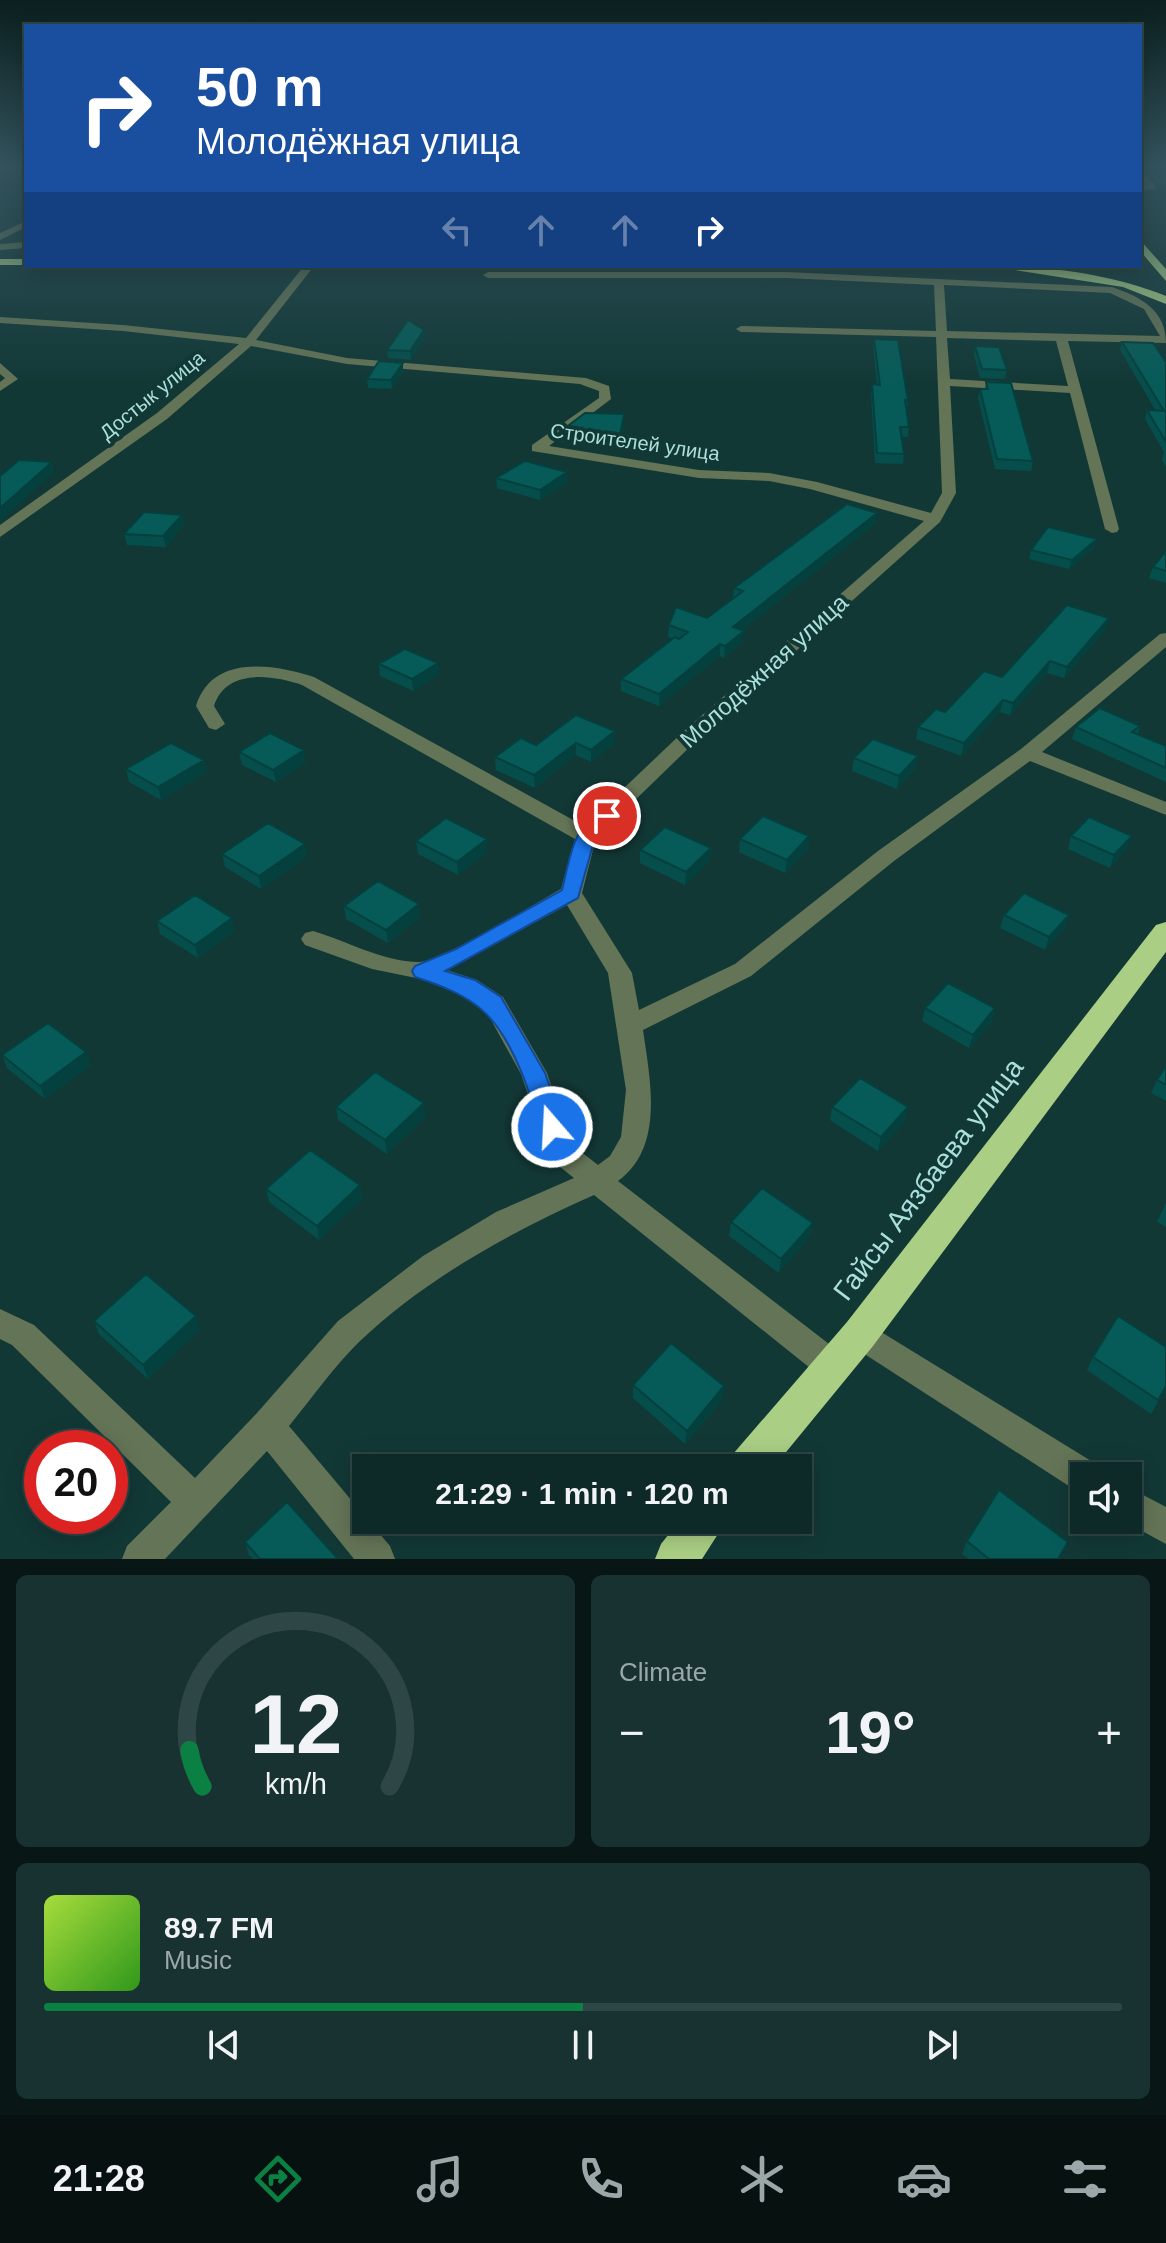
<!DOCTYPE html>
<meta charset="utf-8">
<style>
:root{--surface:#0e2a28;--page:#173230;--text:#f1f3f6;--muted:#9ba7a8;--line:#2e4645;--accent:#0b8043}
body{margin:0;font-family:Arial,sans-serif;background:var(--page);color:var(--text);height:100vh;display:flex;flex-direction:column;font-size:30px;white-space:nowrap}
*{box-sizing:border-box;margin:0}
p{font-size:26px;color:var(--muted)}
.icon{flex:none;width:44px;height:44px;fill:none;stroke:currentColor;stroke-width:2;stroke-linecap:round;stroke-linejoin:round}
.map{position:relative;height:1559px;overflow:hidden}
.details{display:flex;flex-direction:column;gap:16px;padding:16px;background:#081716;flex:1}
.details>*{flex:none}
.guide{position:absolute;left:24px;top:24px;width:1118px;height:244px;border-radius:0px;box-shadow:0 4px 20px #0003,0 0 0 2px var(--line);background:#1a4fa0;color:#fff;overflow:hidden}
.buttons{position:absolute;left:1070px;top:1462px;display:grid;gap:16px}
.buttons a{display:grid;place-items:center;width:72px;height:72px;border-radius:0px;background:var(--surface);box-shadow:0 4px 20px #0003,0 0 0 2px var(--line);font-size:40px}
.speed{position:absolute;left:24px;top:1430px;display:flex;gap:16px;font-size:40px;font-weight:700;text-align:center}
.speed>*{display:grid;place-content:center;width:104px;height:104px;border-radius:50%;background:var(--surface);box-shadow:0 4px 20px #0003,0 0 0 2px var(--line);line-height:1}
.speed .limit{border:12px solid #d22;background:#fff;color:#111}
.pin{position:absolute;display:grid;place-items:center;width:68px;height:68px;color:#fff;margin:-34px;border:4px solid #fff;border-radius:50%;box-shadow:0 2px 8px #0007}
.me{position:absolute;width:88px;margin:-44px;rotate:341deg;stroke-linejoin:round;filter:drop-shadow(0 0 6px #0008)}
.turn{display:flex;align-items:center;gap:28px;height:168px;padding:0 40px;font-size:36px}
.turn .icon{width:104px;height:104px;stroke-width:2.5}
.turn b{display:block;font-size:56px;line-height:68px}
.lanes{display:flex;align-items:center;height:76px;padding:0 40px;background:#0003;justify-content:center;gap:40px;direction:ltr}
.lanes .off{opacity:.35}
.big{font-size:60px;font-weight:700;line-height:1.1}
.details .card{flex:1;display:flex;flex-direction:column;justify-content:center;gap:12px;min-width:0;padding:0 28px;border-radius:12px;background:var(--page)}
.details .dial{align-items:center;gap:0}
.dial svg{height:208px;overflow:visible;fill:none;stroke:var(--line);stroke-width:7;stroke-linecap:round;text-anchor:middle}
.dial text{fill:var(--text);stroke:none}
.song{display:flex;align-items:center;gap:24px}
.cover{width:96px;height:96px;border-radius:12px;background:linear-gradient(135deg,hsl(80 70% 55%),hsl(110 70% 35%))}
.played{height:8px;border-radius:4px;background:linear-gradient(90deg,var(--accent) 50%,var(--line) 50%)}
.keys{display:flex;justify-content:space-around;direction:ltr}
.heat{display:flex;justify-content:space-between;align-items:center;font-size:44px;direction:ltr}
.details .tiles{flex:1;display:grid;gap:16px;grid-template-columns:1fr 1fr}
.card:last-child{grid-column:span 2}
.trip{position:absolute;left:352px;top:1454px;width:460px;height:80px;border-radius:0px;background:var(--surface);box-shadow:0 4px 20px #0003,0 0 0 2px var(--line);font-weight:700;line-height:80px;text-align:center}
.dock{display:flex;height:128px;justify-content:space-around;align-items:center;background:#061110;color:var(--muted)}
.dock .icon{width:56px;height:56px}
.dock .on{color:var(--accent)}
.dock b{font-size:36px;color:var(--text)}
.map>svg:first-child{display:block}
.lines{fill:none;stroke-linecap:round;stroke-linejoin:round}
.minor{fill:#647456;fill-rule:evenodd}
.highway{fill:#aacf84;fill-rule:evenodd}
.wall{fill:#054e4c}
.shaded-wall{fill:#04403e}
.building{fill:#065b58;stroke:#04403e;stroke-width:2}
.route{fill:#1a73e8;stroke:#114b97;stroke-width:2}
.labels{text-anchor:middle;stroke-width:8;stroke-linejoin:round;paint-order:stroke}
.far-street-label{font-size:20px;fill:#abdfdb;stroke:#123836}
.street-label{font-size:24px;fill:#abdfdb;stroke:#123836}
.near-street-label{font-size:28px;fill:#abdfdb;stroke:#123836}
</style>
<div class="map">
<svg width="1166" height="1559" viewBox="0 0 1166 1559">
<rect width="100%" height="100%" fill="#123836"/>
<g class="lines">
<path class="minor" d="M1140 169 1155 185V189L1140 190V186L1146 185 1140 176Z
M26 221V227L0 240V233Z
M26 242V248L0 250V244Z
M304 266H314L256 340 347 358 586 378 609 386 611 399 549 446 699 470 769 473 817 482 931 513 942 493 936 337 741 332 736 329 741 326 936 331 934 285 787 278H488L483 275 488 272H787L1112 287C1141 297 1166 310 1166 343L1068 341 1119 529 1117 532 1112 533 1105 529 1070 393 950 386 956 493 940 522 698 739 596 838 582 893 632 973 639 1010 735 964 878 851 1021 749 1160 634 1166 633V647L1042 752 1166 802V815L1030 761 894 861 751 976 643 1030C650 1079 665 1147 618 1181L842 1354 847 1365 842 1376 831 1380 820 1376 594 1195C511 1232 428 1277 360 1341 334 1366 312 1398 289 1426L390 1546 395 1559H354L267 1451 165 1559H122L127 1546 171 1502 12 1345 0 1339V1309L34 1325 195 1478 256 1414 338 1321 423 1256 496 1212 574 1178 550 1159 521 1074 485 1009 459 992 421 979 372 969 305 945 301 939 305 933 313 931C347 941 383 962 419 962 441 962 536 903 561 889L575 839 302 685C272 675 226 668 214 706L225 724 216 730 209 728 196 706C212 654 273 664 314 677L584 826 684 731 924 521 810 489 769 481 699 478 532 451V445L599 398V391L580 384 347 364 251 346 167 419 0 537V525L157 413 239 344 123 331 0 323V317L123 325 246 338ZM944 285 1110 293 1144 309 1160 336 947 331ZM947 338 1056 341 1068 386 950 379ZM567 905 608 973 626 1090 621 1137 610 1156 598 1165 571 1144 547 1073 503 997 477 980 447 970Z
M0 363 18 379 0 391V382L5 378 0 374Z
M860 1319 1096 1464 1101 1476H1084V1493L1072 1488 849 1344 844 1334 849 1324Z
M1128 1487 1166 1507V1544L1122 1520H1128Z"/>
<path class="highway" d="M1140 240 1166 269V281L1140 251Z
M0 259H26V265H0Z
M989 266C1048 266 1111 274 1166 296V304L1123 287Z
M1166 922V952L873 1346 773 1468H727L733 1454 847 1322 1156 925Z
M680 1520H727L702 1559H655L661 1544Z"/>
</g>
<path class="wall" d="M1142 167H1166V185H1158Z
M424 330V339L411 360 388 358 387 350Z
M874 339 908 401 907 410 909 427 908 437H902L904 454 903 464 875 463 871 394 872 384 877 385 873 347Z
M1122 342 1166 362V467L1162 460 1164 452 1145 419 1147 410 1156 411 1120 350Z
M975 346 1007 370 1005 379 980 378 974 355Z
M403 372 392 389 368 388 367 379Z
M986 382 1033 461 1031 471 995 469 978 398 980 389H985Z
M624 414V424L619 445 560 442V432Z
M496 478 567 483 540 500 497 488Z
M182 515 184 525 166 547 127 545 124 534Z
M876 523 743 630V642L724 658 720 656 659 706 621 691V679L673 639 668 637 669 625 707 618 733 598 734 588Z
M1097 539 1094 548 1069 569 1029 559 1031 550Z
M1166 551V583L1149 578 1153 567Z
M1106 629 1064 678 1047 673 1010 715 1000 712 961 756 916 739 918 727 945 712 1002 677Z
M379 664 439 675 413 691 380 676Z
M576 715 615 743 591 762 576 755 535 788 496 770 495 757 536 745Z
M1140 726 1138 734 1166 746V782L1072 739 1076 727Z
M239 752 306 763 276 782 242 765Z
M918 756 915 769 897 789 852 771 854 758Z
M126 769 207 772 161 800 129 782Z
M809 836 808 849 785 873 739 852 740 839Z
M1071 836 1127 849 1110 868 1068 849Z
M416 841 487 852 458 875 418 854Z
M711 848 710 861 685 885 640 863V850Z
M222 854 307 857 261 889 225 867Z
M344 906 420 917 388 943 346 919Z
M1004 915H1069L1065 928 1045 950 1000 928Z
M157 921 235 931 198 958 160 934Z
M925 1008H995L992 1022 969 1048 922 1021Z
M86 1052 91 1065 45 1099 7 1068 2 1055Z
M1166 1066V1101L1151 1093 1157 1080Z
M336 1107 426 1117 387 1154 338 1120Z
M832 1107 905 1121 878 1151 830 1120Z
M360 1185 362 1199 319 1240 269 1202 266 1189Z
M1166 1203V1227L1157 1222Z
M731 1222 813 1223 810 1236 779 1273 729 1236Z
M196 1316 200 1329 148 1379 99 1334 94 1321Z
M1166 1347V1388L1151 1414 1087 1370 1093 1357Z
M633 1385 723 1399 685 1444 633 1398Z
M967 1541 1068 1542 1059 1559H969L962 1554Z
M245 1542 338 1559H253L249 1555Z"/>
<path class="shaded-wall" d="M17 167H26V171L0 179V171Z
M424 330V339L411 360 410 351Z
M403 363V372L392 389 391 380Z
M624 414V424L619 445 620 435Z
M52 462 54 472 0 521V508Z
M567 472V483L540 500V490Z
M877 513 876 523 732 639 733 627Z
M182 515 184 525 166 547 163 536Z
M1097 539 1094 548 1069 569 1072 560Z
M1109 618 1106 629 1064 678 1067 667Z
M744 631 743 642 724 658 725 646Z
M720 644V656L659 706V694Z
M1050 661 1047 673 1010 715 1013 703Z
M438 663 439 675 413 691 412 679Z
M1003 700 1000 712 961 756 964 743Z
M615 731V743L591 762V750Z
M576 743V755L535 788 534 775Z
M304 750 306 763 276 782 273 770Z
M918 756 915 769 897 789 899 776Z
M204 760 207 772 161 800 158 787Z
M809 836 808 849 785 873 787 860Z
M1132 836 1127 849 1110 868 1114 855Z
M487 839V852L458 875 457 862Z
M305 844 307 857 261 889 259 876Z
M711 848 710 861 685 885 686 872Z
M419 904 420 917 388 943 386 930Z
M1069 915 1065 928 1045 950 1049 937Z
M232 918 235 931 198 958 195 945Z
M995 1008 992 1022 969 1048 973 1035Z
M86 1052 91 1065 45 1099 40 1086Z
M424 1103 426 1117 387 1154 385 1140Z
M908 1107 905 1121 878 1151 881 1137Z
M360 1185 362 1199 319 1240 317 1226Z
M813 1223 810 1236 779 1273 781 1259Z
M196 1316 200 1329 148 1379 143 1365Z
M724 1386 723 1399 685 1444 687 1431Z"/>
<path class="building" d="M0 167H17L0 171Z
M1150 167H1166V178H1160Z
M408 320 424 330 410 351 387 350Z
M874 339 898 340 908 401 905 400 909 427H900L904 454 877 453 872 384 880 385Z
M1122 342 1153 343 1166 362V442L1147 410 1164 411Z
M975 346 999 347 1007 370 982 369Z
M379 361 403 363 391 380 367 379Z
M986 382 1011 383 1033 461 997 459 980 389H988Z
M585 413 624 414 620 435 560 432Z
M19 460 52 462 0 508V476Z
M525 461 567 472 540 490 496 478Z
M847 504 877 513 733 627 744 631 725 646 720 644 659 694 621 679 675 637 679 639 688 632 669 625 676 607 707 618 743 591 734 588Z
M144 512 182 515 163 536 124 534Z
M1048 527 1097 539 1072 560 1031 550Z
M1166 551V571L1153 567Z
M1067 605 1109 618 1067 667 1050 661 1013 703 1003 700 964 743 918 727 936 709 945 712 984 671 1002 677Z
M405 649 438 663 412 679 379 664Z
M1100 708 1140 726 1132 732 1166 746V768L1076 727Z
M576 715 615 731 591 750 576 743 534 775 495 757 521 738 536 745Z
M270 733 304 750 273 770 239 752Z
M873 739 918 756 899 776 854 758Z
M171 743 204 760 158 787 126 769Z
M763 816 809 836 787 860 740 839Z
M1089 817 1132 836 1114 855 1071 836Z
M446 818 487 839 457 862 416 841Z
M268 823 305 844 259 876 222 854Z
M665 827 711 848 686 872 640 850Z
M378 881 419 904 386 930 344 906Z
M1024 893 1069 915 1049 937 1004 915Z
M195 895 232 918 195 945 157 921Z
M948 983 995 1008 973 1035 925 1008Z
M48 1023 86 1052 40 1086 2 1055Z
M1166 1066V1085L1157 1080Z
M375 1072 424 1103 385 1140 336 1107Z
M860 1078 908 1107 881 1137 832 1107Z
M310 1150 360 1185 317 1226 266 1189Z
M762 1188 813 1223 781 1259 731 1222Z
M146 1274 196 1316 143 1365 94 1321Z
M1118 1316 1166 1347V1386L1158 1400 1093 1357Z
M671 1343 724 1386 687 1431 633 1385Z
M999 1490 1068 1542 1058 1559H989L967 1541Z
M287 1502 338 1559H260L245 1542Z"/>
<linearGradient id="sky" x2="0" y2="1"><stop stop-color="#0a1f1e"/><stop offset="0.43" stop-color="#33535d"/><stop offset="1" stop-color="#33535d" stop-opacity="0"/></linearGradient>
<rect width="1166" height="385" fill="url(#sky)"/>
<path class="route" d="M607 810 616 816 595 838 578 898 445 971 475 980 501 997 545 1073 564 1127 561 1134 552 1137 544 1134C534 1115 531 1095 523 1076 497 1013 477 997 415 977L412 971 415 966 456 949 562 890C569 862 574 818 607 810Z"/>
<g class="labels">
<g class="far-street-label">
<text transform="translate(152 395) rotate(-39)" y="7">Достык улица</text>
<text transform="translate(635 442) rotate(8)" y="7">Строителей улица</text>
</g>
<g class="street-label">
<text transform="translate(764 671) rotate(-42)" y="8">Молодёжная улица</text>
</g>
<g class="near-street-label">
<text transform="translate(928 1179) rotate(-53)" y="10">Гайсы Аязбаева улица</text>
</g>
</g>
</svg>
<div class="buttons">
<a><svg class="icon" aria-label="sound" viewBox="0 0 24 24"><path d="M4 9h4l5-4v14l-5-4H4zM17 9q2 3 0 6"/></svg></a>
</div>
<div class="speed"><div class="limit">20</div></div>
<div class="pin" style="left:607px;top:816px;background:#d93025"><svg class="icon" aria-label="arrive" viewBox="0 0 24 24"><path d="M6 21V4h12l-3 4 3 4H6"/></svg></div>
<svg class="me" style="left:552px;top:1127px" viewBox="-20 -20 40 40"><circle r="17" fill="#1a73e8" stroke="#fff" stroke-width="3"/><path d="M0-11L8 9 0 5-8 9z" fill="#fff"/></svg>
<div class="trip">21:29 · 1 min · 120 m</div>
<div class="guide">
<div class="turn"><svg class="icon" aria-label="right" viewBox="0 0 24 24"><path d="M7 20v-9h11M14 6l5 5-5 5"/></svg><div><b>50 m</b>Молодёжная улица</div></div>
<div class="lanes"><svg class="icon off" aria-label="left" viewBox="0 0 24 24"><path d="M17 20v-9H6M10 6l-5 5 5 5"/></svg><svg class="icon off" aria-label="ahead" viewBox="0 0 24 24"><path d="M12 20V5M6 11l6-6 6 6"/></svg><svg class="icon off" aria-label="ahead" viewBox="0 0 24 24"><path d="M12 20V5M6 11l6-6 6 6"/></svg><svg class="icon" aria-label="right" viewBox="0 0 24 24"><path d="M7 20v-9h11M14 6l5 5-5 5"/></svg></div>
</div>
</div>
<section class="details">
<div class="tiles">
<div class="card dial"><svg viewBox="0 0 100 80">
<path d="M14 69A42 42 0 1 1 86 69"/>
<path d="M14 69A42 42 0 0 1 9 55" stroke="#0b8043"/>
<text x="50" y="56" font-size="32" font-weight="700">12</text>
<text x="50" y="72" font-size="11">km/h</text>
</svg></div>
<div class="card"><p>Climate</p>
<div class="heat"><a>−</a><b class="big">19°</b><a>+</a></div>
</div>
<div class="card">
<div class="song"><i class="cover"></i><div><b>89.7 FM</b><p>Music</p></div></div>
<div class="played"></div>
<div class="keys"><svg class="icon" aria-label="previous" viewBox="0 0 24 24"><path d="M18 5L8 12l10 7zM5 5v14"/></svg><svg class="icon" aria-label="pause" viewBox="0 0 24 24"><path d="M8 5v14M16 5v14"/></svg><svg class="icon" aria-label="next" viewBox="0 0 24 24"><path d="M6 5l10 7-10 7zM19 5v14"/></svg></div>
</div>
</div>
</section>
<nav class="dock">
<b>21:28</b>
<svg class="icon on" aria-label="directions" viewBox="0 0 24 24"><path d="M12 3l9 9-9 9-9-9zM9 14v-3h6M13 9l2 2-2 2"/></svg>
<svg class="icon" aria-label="music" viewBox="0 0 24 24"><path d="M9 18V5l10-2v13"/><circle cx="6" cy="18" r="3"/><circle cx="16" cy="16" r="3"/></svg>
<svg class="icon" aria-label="phone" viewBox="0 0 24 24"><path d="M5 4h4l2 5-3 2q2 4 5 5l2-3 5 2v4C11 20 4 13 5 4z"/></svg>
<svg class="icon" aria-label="climate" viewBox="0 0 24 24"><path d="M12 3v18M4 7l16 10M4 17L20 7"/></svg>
<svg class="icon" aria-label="car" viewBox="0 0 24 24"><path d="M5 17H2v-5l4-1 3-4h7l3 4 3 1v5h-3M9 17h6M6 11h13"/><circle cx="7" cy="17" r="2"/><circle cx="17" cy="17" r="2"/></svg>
<svg class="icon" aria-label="filters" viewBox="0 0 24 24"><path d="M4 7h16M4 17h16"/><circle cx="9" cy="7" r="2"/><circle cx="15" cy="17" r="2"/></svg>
</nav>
